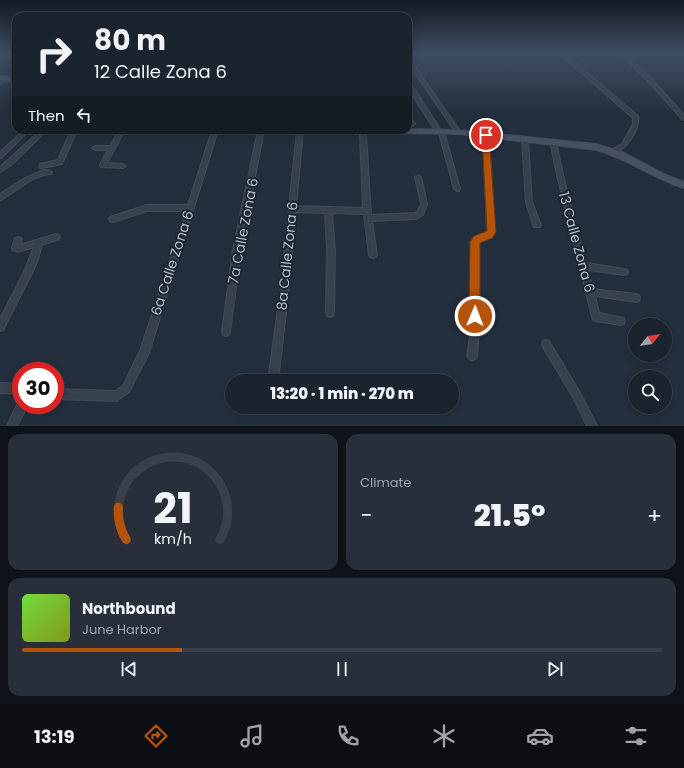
<!DOCTYPE html>
<meta charset="utf-8">
<style>
:root{--surface:#1b232e;--page:#282f3a;--text:#f1f3f6;--muted:#a0a4aa;--line:#39404a;--accent:#b45309}
body{margin:0;font-family:Poppins,sans-serif;background:var(--page);color:var(--text);height:100vh;display:flex;flex-direction:column;font-size:15px;white-space:nowrap}
*{box-sizing:border-box;margin:0}
p{font-size:13px;color:var(--muted)}
.icon{flex:none;width:22px;height:22px;fill:none;stroke:currentColor;stroke-width:2;stroke-linecap:round;stroke-linejoin:round}
.map{position:relative;height:426px;overflow:hidden}
.panel{display:flex;flex-direction:column;gap:8px;padding:8px;background:#0f1319;flex:1}
.panel>*{flex:none}
.hud{position:absolute;left:12px;top:12px;width:400px;height:122px;border-radius:12px;box-shadow:0 2px 10px #0003,0 0 0 1px var(--line);background:#1b232e;color:var(--text);overflow:hidden}
.needle{width:26px;rotate:60deg}
.controls{position:absolute;left:628px;top:318px;display:grid;gap:8px}
.controls a{display:grid;place-items:center;width:44px;height:44px;border-radius:50%;background:var(--surface);box-shadow:0 2px 10px #0003,0 0 0 1px var(--line);font-size:20px}
.speed{position:absolute;left:12px;top:362px;display:flex;gap:8px;font-size:20px;font-weight:700;text-align:center}
.speed>*{display:grid;place-content:center;width:52px;height:52px;border-radius:50%;background:var(--surface);box-shadow:0 2px 10px #0003,0 0 0 1px var(--line);line-height:1}
.speed .limit{border:6px solid #d22;background:#fff;color:#111}
.pin{position:absolute;display:grid;place-items:center;width:34px;height:34px;color:#fff;margin:-17px;border:2px solid #fff;border-radius:50%;box-shadow:0 1px 4px #0007}
.me{position:absolute;width:44px;margin:-22px;rotate:1deg;stroke-linejoin:round;filter:drop-shadow(0 0 3px #0008)}
.turn{display:flex;align-items:center;gap:14px;height:84px;padding:0 16px;font-size:18px}
.turn .icon{width:52px;height:52px;stroke-width:2.5}
.turn b{display:block;font-size:28px;line-height:34px}
.then{display:flex;align-items:center;height:38px;padding:0 16px;background:#0003;gap:8px;font-size:15px}
.big{font-size:30px;font-weight:800;line-height:1.1}
.panel .tile{flex:1;display:flex;flex-direction:column;justify-content:center;gap:6px;min-width:0;padding:0 14px;border-radius:12px;background:var(--page)}
.panel .dial{align-items:center;gap:0}
.dial svg{height:104px;overflow:visible;fill:none;stroke:var(--line);stroke-width:7;stroke-linecap:round;text-anchor:middle}
.dial text{fill:var(--text);stroke:none}
.song{display:flex;align-items:center;gap:12px}
.cover{width:48px;height:48px;border-radius:6px;background:linear-gradient(135deg,hsl(100 70% 55%),hsl(70 70% 35%))}
.played{height:4px;border-radius:2px;background:linear-gradient(90deg,var(--accent) 25%,var(--line) 25%)}
.keys{display:flex;justify-content:space-around;direction:ltr}
.heat{display:flex;justify-content:space-between;align-items:center;font-size:22px;direction:ltr}
.panel .tiles{flex:1;display:grid;gap:8px;grid-template-columns:1fr 1fr}
.tile:last-child{grid-column:span 2}
.trip{position:absolute;left:225px;top:374px;width:234px;height:40px;border-radius:20px;background:var(--surface);box-shadow:0 2px 10px #0003,0 0 0 1px var(--line);font-weight:800;line-height:40px;text-align:center}
.tab-bar{display:flex;height:64px;justify-content:space-around;align-items:center;background:#0b0e12;color:var(--muted)}
.tab-bar .icon{width:28px;height:28px}
.tab-bar .selected{color:var(--accent)}
.tab-bar b{font-size:18px;color:var(--text)}
.map>svg:first-child{display:block}
.lines{fill:none;stroke-linecap:round;stroke-linejoin:round}
.street-casing{stroke:#414a57;stroke-width:2}
.secondary-casing{stroke:#414a57;stroke-width:2}
.street{fill:#38414e;fill-rule:evenodd}
.secondary{fill:#465061;fill-rule:evenodd}
.route{fill:#b45309;stroke:#753606}
.labels{text-anchor:middle;stroke-width:4;stroke-linejoin:round;paint-order:stroke}
.street-label{font-size:14px;fill:#b4bcc9;stroke:#1d2633}
</style>
<div class="map">
<svg width="684" height="426" viewBox="0 0 684 426">
<rect width="100%" height="100%" fill="#242f3e"/>
<g class="lines">
<g class="street-casing">
<path id="street" d="M559 53H564L638 116C641 128 625 154 611 152L610 151 622 144 633 124V118Z
M619 53H624L650 77 684 115V120L682 119 646 79Z
M408 59H410L460 131V133H456L408 63Z
M4 78 8 79 0 85V81Z
M408 82 411 84 440 129 443 130 444 131 460 189 459 191H457L454 189 439 133 436 132 408 88Z
M408 115 410 116 415 124 414 125 412 126C407 125 408 119 408 115Z
M24 130H30L2 157 0 158V152Z
M41 130H47L10 166 0 172V167Z
M71 130H77L62 164 42 168H40L39 166 40 164 58 160Z
M119 130H125L107 163 123 164 126 166 123 168 101 167 100 165 108 150H95L92 148 95 146H110Z
M212 130H218L149 353 129 392 117 401 55 399V389L115 391 123 386 140 351 186 211H147L113 222 110 221 109 219 110 217 147 205H188Z
M258 130H264L241 250 230 332 229 335 226 336 223 335 222 332 233 250Z
M297 130H303L296 206 363 208 360 135 357 130H363L366 135 371 215 415 213 418 211 421 204 415 177 418 175 421 177 427 204 423 215 416 219 372 221 377 255 376 257 373 258 370 257 369 255 364 214 332 213 335 249 334 313 333 316 330 317 327 316 326 313 327 249 325 213 296 212 288 295 278 381H268L280 295Z
M486 133 489 135 495 232 492 238 480 241 479 243V329L477 356 475 359 472 361 469 359 467 356 471 329V242L475 237 487 234V232L483 135Z
M525 137 528 139 532 202 541 225 540 227H534L533 225 526 202 522 139Z
M553 140 556 142 564 179 586 263 624 269 627 270 628 272 627 274 624 275 588 270 593 289 636 294 639 295 640 298 639 301 636 302 595 296 599 313 624 318 625 321 624 324 621 325 596 321 593 320 592 317 558 179 550 142Z
M44 170H49L52 172 51 174 44 175 33 179 0 201V194C14 185 27 175 44 170Z
M56 234 59 235 60 237 59 239 42 245 38 259 33 271 3 330 0 331V319L25 270 33 249 34 247 18 252 13 250 12 248 15 238 18 237 21 238 22 240 20 245Z
M546 340 549 341 579 391 597 426H587L573 397 543 347 542 344 543 341Z
M0 383 21 384V394L0 393Z
M19 401H21V405H28L17 426H7Z"/>
</g>
<g class="secondary-casing">
<path id="secondary" d="M0 76 16 78V82L0 80Z
M408 129 458 130 596 144 622 152 664 174 684 182V188C653 179 627 158 596 150L458 134 323 132 319 130Z
M238 130H274L270 132H242Z"/>
</g>
<use href="#street" class="street"/>
<use href="#secondary" class="secondary"/>
</g>
<linearGradient id="sky" x2="0" y2="1"><stop stop-color="#141a22"/><stop offset="0.47" stop-color="#3f4d63"/><stop offset="1" stop-color="#3f4d63" stop-opacity="0"/></linearGradient>
<rect width="684" height="113" fill="url(#sky)"/>
<path class="route" d="M486 132 489 135 496 232 492 238 480 243V316L479 320 475 322 471 320 469 316 470 242 474 236 487 231 482 135Z"/>
<g class="labels">
<g class="street-label">
<text transform="translate(243 231) rotate(-79)" y="5">7a Calle Zona 6</text>
<text transform="translate(577 242) rotate(75)" y="5">13 Calle Zona 6</text>
<text transform="translate(287 256) rotate(-84)" y="5">8a Calle Zona 6</text>
<text transform="translate(172 263) rotate(-72)" y="5">6a Calle Zona 6</text>
</g>
</g>
</svg>
<div class="controls">
<a><svg class="needle" viewBox="-14 -14 28 28"><path d="M0-13l5 13h-10z" fill="#e53935"/><path d="M0 13l5-13h-10z" fill="#a0a4aa"/></svg></a>
<a><svg class="icon" aria-label="search" viewBox="0 0 24 24"><circle cx="10" cy="10" r="6"/><path d="M15 15l6 6"/></svg></a>
</div>
<div class="speed"><div class="limit">30</div></div>
<div class="pin" style="left:486px;top:135px;background:#d93025"><svg class="icon" aria-label="arrive" viewBox="0 0 24 24"><path d="M6 21V4h12l-3 4 3 4H6"/></svg></div>
<svg class="me" style="left:475px;top:316px" viewBox="-20 -20 40 40"><circle r="17" fill="#b45309" stroke="#fff" stroke-width="3"/><path d="M0-11L8 9 0 5-8 9z" fill="#fff"/></svg>
<div class="trip">13:20 · 1 min · 270 m</div>
<div class="hud">
<div class="turn"><svg class="icon" aria-label="right" viewBox="0 0 24 24"><path d="M7 20v-9h11M14 6l5 5-5 5"/></svg><div><b>80 m</b>12 Calle Zona 6</div></div>
<div class="then">Then<svg class="icon" aria-label="left" viewBox="0 0 24 24"><path d="M17 20v-9H6M10 6l-5 5 5 5"/></svg></div>
</div>
</div>
<section class="panel">
<div class="tiles">
<div class="tile dial"><svg viewBox="0 0 100 80">
<path d="M14 69A42 42 0 1 1 86 69"/>
<path d="M14 69A42 42 0 0 1 8 44" stroke="#b45309"/>
<text x="50" y="56" font-size="32" font-weight="700">21</text>
<text x="50" y="72" font-size="11">km/h</text>
</svg></div>
<div class="tile"><p>Climate</p>
<div class="heat"><a>−</a><b class="big">21.5°</b><a>+</a></div>
</div>
<div class="tile">
<div class="song"><i class="cover"></i><div><b>Northbound</b><p>June Harbor</p></div></div>
<div class="played"></div>
<div class="keys"><svg class="icon" aria-label="previous" viewBox="0 0 24 24"><path d="M18 5L8 12l10 7zM5 5v14"/></svg><svg class="icon" aria-label="pause" viewBox="0 0 24 24"><path d="M8 5v14M16 5v14"/></svg><svg class="icon" aria-label="next" viewBox="0 0 24 24"><path d="M6 5l10 7-10 7zM19 5v14"/></svg></div>
</div>
</div>
</section>
<nav class="tab-bar">
<b>13:19</b>
<svg class="icon selected" aria-label="directions" viewBox="0 0 24 24"><path d="M12 3l9 9-9 9-9-9zM9 14v-3h6M13 9l2 2-2 2"/></svg>
<svg class="icon" aria-label="music" viewBox="0 0 24 24"><path d="M9 18V5l10-2v13"/><circle cx="6" cy="18" r="3"/><circle cx="16" cy="16" r="3"/></svg>
<svg class="icon" aria-label="phone" viewBox="0 0 24 24"><path d="M5 4h4l2 5-3 2q2 4 5 5l2-3 5 2v4C11 20 4 13 5 4z"/></svg>
<svg class="icon" aria-label="climate" viewBox="0 0 24 24"><path d="M12 3v18M4 7l16 10M4 17L20 7"/></svg>
<svg class="icon" aria-label="car" viewBox="0 0 24 24"><path d="M5 17H2v-5l4-1 3-4h7l3 4 3 1v5h-3M9 17h6M6 11h13"/><circle cx="7" cy="17" r="2"/><circle cx="17" cy="17" r="2"/></svg>
<svg class="icon" aria-label="filters" viewBox="0 0 24 24"><path d="M4 7h16M4 17h16"/><circle cx="9" cy="7" r="2"/><circle cx="15" cy="17" r="2"/></svg>
</nav>
